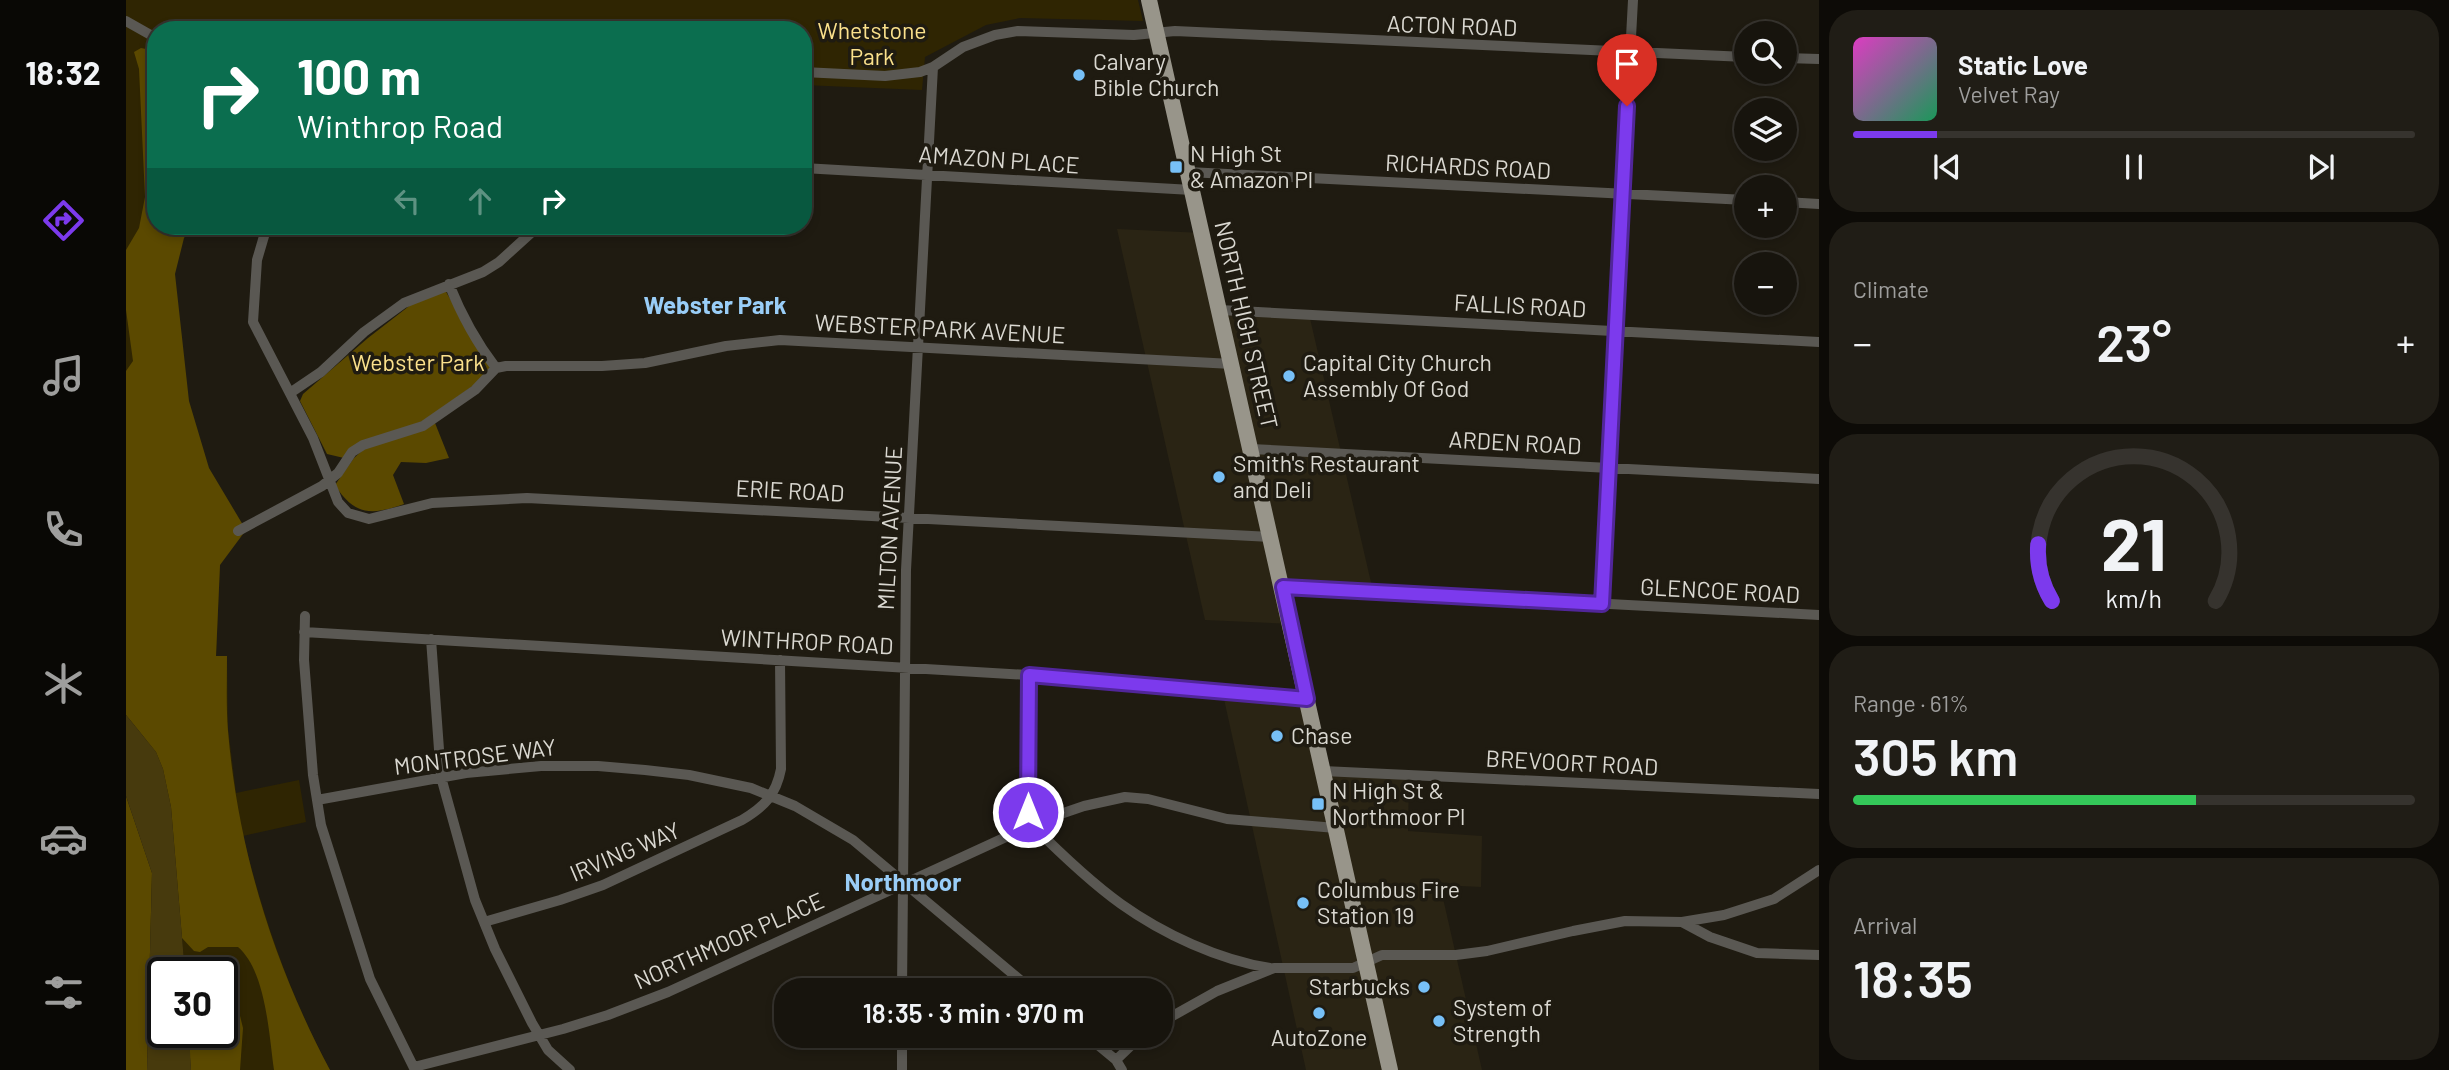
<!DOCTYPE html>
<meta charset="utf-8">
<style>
:root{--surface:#17140d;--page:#201d16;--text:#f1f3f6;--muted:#9e9e9d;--line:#36332e;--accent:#7c3aed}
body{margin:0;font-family:Barlow,sans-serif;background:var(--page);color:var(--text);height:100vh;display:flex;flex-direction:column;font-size:26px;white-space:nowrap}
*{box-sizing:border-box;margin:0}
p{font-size:23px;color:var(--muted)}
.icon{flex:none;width:38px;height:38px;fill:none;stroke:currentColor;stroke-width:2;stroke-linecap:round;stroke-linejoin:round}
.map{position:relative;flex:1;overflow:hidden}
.details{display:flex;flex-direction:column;gap:10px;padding:10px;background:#0d0b07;width:630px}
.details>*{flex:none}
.guide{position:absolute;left:21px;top:21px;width:665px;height:214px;border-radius:28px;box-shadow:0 4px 10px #0003,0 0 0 2px var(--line);background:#0b6e4f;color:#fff;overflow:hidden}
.buttons{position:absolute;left:1608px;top:21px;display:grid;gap:14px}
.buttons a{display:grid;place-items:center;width:63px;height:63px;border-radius:50%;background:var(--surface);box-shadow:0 4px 10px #0003,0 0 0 2px var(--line);font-size:35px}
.speed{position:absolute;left:21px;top:957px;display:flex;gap:14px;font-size:35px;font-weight:700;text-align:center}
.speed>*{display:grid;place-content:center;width:91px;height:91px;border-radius:50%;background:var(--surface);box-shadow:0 4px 10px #0003,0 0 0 2px var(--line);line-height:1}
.speed .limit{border:4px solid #111;border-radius:10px;background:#fff;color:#111}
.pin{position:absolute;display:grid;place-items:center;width:60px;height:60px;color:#fff;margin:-72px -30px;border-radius:50% 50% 50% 0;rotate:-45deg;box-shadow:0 0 7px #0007}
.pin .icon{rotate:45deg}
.me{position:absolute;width:77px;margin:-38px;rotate:0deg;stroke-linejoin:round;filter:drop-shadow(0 0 5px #0008)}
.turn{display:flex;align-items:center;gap:24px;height:147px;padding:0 35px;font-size:32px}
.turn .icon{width:91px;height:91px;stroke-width:2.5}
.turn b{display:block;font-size:49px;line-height:60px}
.lanes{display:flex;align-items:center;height:66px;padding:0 35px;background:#0003;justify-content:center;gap:35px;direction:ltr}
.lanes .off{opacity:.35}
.big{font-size:52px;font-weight:600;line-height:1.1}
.details .widget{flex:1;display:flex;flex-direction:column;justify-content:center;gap:10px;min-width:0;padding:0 24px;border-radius:28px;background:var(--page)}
.details .dial{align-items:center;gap:0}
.dial svg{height:182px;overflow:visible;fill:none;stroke:var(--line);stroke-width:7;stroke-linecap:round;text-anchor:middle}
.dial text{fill:var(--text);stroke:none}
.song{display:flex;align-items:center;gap:21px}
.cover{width:84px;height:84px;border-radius:10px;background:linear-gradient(135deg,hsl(310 70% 55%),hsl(150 70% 35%))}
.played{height:7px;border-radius:4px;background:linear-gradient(90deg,var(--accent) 15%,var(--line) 15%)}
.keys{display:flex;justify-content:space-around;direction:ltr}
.heat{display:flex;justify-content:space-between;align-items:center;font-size:38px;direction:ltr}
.charge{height:10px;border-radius:5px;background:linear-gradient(90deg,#34c759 61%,var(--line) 0)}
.trip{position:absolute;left:648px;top:978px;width:399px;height:70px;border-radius:28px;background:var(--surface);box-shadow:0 4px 10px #0003,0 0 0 2px var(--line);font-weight:600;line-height:70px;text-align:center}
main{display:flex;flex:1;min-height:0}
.dock{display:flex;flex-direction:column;width:126px;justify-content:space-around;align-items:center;background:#090805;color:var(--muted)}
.dock .icon{width:49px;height:49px}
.dock .selected{color:var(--accent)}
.dock b{font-size:32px;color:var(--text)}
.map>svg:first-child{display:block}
.built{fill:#2a2414}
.green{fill:#2f2502}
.forest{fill:#5b4900}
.water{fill:#473a0d}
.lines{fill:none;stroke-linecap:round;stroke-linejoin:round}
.minor{stroke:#5a5853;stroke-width:10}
.primary{stroke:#98958a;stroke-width:16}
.route-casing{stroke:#51269a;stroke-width:18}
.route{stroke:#7c3aed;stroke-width:12}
.poi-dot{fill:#77c0f7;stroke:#1f1b11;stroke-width:2.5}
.labels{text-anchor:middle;stroke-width:7;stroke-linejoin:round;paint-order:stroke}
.street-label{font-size:23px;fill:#dad8d1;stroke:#1f1b11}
.park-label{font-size:23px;fill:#fbe18c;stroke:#1f1b11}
.poi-label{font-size:23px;fill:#dad8d1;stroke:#1f1b11;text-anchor:start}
.neighbourhood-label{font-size:24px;font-weight:bold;fill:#99cdf7;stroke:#1f1b11}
</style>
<main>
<nav class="dock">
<b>18:32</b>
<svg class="icon selected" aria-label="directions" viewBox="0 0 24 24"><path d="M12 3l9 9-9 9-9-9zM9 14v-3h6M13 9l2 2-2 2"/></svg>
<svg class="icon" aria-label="music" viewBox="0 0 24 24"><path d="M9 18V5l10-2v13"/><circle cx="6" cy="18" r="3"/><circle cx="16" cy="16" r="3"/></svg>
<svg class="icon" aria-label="phone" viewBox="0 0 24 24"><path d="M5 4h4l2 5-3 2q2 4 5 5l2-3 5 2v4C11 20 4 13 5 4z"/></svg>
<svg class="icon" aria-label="climate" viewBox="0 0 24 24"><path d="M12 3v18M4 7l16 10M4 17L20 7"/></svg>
<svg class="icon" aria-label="car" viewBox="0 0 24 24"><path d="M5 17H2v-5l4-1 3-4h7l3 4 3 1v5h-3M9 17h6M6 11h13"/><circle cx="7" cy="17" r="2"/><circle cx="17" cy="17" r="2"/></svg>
<svg class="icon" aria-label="filters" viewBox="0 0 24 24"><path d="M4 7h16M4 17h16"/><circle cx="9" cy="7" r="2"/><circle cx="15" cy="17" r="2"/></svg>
</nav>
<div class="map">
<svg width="1693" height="1070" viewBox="0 0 1693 1070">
<rect width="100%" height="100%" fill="#1f1b11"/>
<path class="built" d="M991 229 1077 233 1095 309 1183 314 1247 591 1158 587 1167 624 1079 620Z
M1096 690 1182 697 1199 770 1283 773 1282 831 1356 836 1355 887 1314 885 1356 1070H1180Z"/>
<path class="green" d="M0 0H1012L1017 21 894 18 860 25 799 57 796 90 677 85V30H30V226L64 563 94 565 90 657 101 656 102 728 110 793 173 780 180 822 117 836C138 920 163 993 204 1070H65L96 1032V973H59L45 807 0 685Z"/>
<path class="forest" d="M15 48 30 51V226H65L58 238 49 274 63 401 83 468 120 530 94 565 90 656H101C101 681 100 706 102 731 112 850 148 965 204 1070H148C143 1035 140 971 112 947H82L74 952 68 951 56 938 45 807 37 769 30 752 0 715V371L7 361 0 310V250L13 228 19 197 13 69 8 52Z
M319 290 364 368 355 380 301 419 218 458 201 454 174 401 177 394 242 338 287 303Z
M309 423 323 458 300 463 275 462 267 475 278 504C245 516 228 515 209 485L228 458 238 449 298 429Z
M0 796 26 873 21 1070H0Z
M97 979 107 987 117 1028 114 1070H65L62 1033 96 1032Z"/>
<path class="water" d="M0 715 30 752 37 769 45 807 59 973H37V1032L63 1033 65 1070H21L26 873 0 796Z"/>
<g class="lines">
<path class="minor" d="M0 21 30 38
M1659 58 1693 59
M677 72 759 76 794 72 807 67 837 47 869 35 892 31 1008 35 1049 31 1620 57
M677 168 1066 190
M1062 172 1620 200
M1659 202 1693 204
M141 226 131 260 127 322 187 438 212 502 222 513 243 519 306 503 401 498 1145 537
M323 284C335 314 350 342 370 368
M1094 310 1693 342
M164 393 195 372 238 332 278 303 357 272 373 262 406 232 409 226
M1125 449 1693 479
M112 531 196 486 212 473 226 452 237 445 297 426 349 390 370 368 380 366H476L519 363 600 346 654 340 1106 364
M1157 587 1693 615
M1477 604 1482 467 1507 0
M179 616 178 660 187 775 195 825 244 979 289 1070
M178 632 919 676 1181 699
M305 639 315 777 349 900 369 949 406 1023 422 1050 444 1070
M1197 771 1693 794
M191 800 340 773 415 766H472L519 770 563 775 625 788 669 806 727 840 906 990
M906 825C934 853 963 881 995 904 1037 934 1093 960 1144 968
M902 827 903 675
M358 922 434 900 477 885 616 820C638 807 650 795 655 769L654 660
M1556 922 1584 937 1631 953 1693 955
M776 990 780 570 807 67
M1034 1023 1091 991 1148 968H1227L1256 955H1330L1361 951 1447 931 1499 921 1556 922 1598 915 1648 899 1693 870
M961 1036 990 1060 996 1070
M990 1060 1015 1036
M288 1067 437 1029 482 1015 542 992 917 820 958 806 999 797 1022 799 1101 819 1210 828
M776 1070V1036"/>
<path class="primary" d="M1023 0 1264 1070"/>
</g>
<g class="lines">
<g class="route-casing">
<path id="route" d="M902 812 903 675 1181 699 1157 587 1476 604 1501 106"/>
</g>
<use href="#route" class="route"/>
</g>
<g class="poi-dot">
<circle cx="953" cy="75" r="7"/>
<rect x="1043" y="160" width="14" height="14" rx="3.5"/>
<circle cx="1163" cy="376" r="7"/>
<circle cx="1093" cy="477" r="7"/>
<circle cx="1151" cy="736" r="7"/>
<rect x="1185" y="797" width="14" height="14" rx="3.5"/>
<circle cx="1177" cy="903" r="7"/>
<circle cx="1298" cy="987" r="7"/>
<circle cx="1193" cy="1013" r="7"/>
<circle cx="1313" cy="1021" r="7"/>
</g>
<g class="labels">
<g class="street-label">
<text transform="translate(1326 26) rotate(2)" y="8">ACTON ROAD</text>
<text transform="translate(873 160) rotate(4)" y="8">AMAZON PLACE</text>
<text transform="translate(1342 167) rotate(3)" y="8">RICHARDS ROAD</text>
<text transform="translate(1394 306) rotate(3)" y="8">FALLIS ROAD</text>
<text transform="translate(1120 325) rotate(77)" y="8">NORTH HIGH STREET</text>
<text transform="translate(814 329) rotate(3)" y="8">WEBSTER PARK AVENUE</text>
<text transform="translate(1389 443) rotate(3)" y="8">ARDEN ROAD</text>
<text transform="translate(664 491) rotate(3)" y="8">ERIE ROAD</text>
<text transform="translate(764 528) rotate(-87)" y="8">MILTON AVENUE</text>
<text transform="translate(1594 591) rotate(3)" y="8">GLENCOE ROAD</text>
<text transform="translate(681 642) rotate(3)" y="8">WINTHROP ROAD</text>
<text transform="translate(349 757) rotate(-7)" y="8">MONTROSE WAY</text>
<text transform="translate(1446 763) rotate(3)" y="8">BREVOORT ROAD</text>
<text transform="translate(499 852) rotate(-23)" y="8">IRVING WAY</text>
<text transform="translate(603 941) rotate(-24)" y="8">NORTHMOOR PLACE</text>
</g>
<g class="park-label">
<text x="746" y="39">Whetstone<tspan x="746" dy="26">Park</tspan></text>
<text x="292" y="371">Webster Park</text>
</g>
<g class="poi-label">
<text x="967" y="70">Calvary<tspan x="967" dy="26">Bible Church</tspan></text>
<text x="1064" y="162">N High St<tspan x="1064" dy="26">&amp; Amazon Pl</tspan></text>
<text x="1177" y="371">Capital City Church<tspan x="1177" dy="26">Assembly Of God</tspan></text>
<text x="1107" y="472">Smith's Restaurant<tspan x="1107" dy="26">and Deli</tspan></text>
<text x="1165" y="744">Chase</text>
<text x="1206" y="799">N High St &amp;<tspan x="1206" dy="26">Northmoor Pl</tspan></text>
<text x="1191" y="898">Columbus Fire<tspan x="1191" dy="26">Station 19</tspan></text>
<text x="1284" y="995" text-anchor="end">Starbucks</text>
<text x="1327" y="1016">System of<tspan x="1327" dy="26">Strength</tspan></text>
<text x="1193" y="1046" text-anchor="middle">AutoZone</text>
</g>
<g class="neighbourhood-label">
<text x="589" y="314">Webster Park</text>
<text x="777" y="891">Northmoor</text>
</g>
</g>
</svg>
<div class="buttons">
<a><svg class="icon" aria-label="search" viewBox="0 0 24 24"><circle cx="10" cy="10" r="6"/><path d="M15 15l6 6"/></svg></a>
<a><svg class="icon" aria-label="layers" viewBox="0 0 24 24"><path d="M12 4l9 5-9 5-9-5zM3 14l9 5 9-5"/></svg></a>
<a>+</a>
<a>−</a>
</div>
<div class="speed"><div class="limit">30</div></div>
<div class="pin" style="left:1501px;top:106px;background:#d93025"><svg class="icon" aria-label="arrive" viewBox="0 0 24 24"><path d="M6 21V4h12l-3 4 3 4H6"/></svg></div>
<svg class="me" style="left:902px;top:812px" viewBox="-20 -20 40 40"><circle r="17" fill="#7c3aed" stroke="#fff" stroke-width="3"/><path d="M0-11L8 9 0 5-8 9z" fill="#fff"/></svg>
<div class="trip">18:35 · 3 min · 970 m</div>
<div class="guide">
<div class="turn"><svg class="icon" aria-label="right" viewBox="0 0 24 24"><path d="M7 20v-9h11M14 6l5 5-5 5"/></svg><div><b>100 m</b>Winthrop Road</div></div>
<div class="lanes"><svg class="icon off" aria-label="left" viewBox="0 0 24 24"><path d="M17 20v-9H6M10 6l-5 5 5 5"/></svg><svg class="icon off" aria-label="ahead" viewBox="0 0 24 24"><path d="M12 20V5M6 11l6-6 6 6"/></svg><svg class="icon" aria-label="right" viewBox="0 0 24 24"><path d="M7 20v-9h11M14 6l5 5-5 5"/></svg></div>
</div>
</div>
<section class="details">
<div class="widget">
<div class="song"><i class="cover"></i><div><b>Static Love</b><p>Velvet Ray</p></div></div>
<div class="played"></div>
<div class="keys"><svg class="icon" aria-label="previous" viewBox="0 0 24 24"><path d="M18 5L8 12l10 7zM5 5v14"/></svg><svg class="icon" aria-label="pause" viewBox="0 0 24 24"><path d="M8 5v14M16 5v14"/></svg><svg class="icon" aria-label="next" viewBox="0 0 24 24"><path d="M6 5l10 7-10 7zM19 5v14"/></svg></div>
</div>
<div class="widget"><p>Climate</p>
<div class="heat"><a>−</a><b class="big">23°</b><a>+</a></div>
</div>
<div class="widget dial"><svg viewBox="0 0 100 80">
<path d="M14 69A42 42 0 1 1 86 69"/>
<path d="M14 69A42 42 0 0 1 8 44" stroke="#7c3aed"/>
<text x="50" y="56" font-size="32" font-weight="700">21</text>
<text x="50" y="72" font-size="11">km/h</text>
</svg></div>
<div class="widget"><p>Range · 61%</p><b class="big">305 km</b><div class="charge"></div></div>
<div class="widget"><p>Arrival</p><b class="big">18:35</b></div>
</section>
</main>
